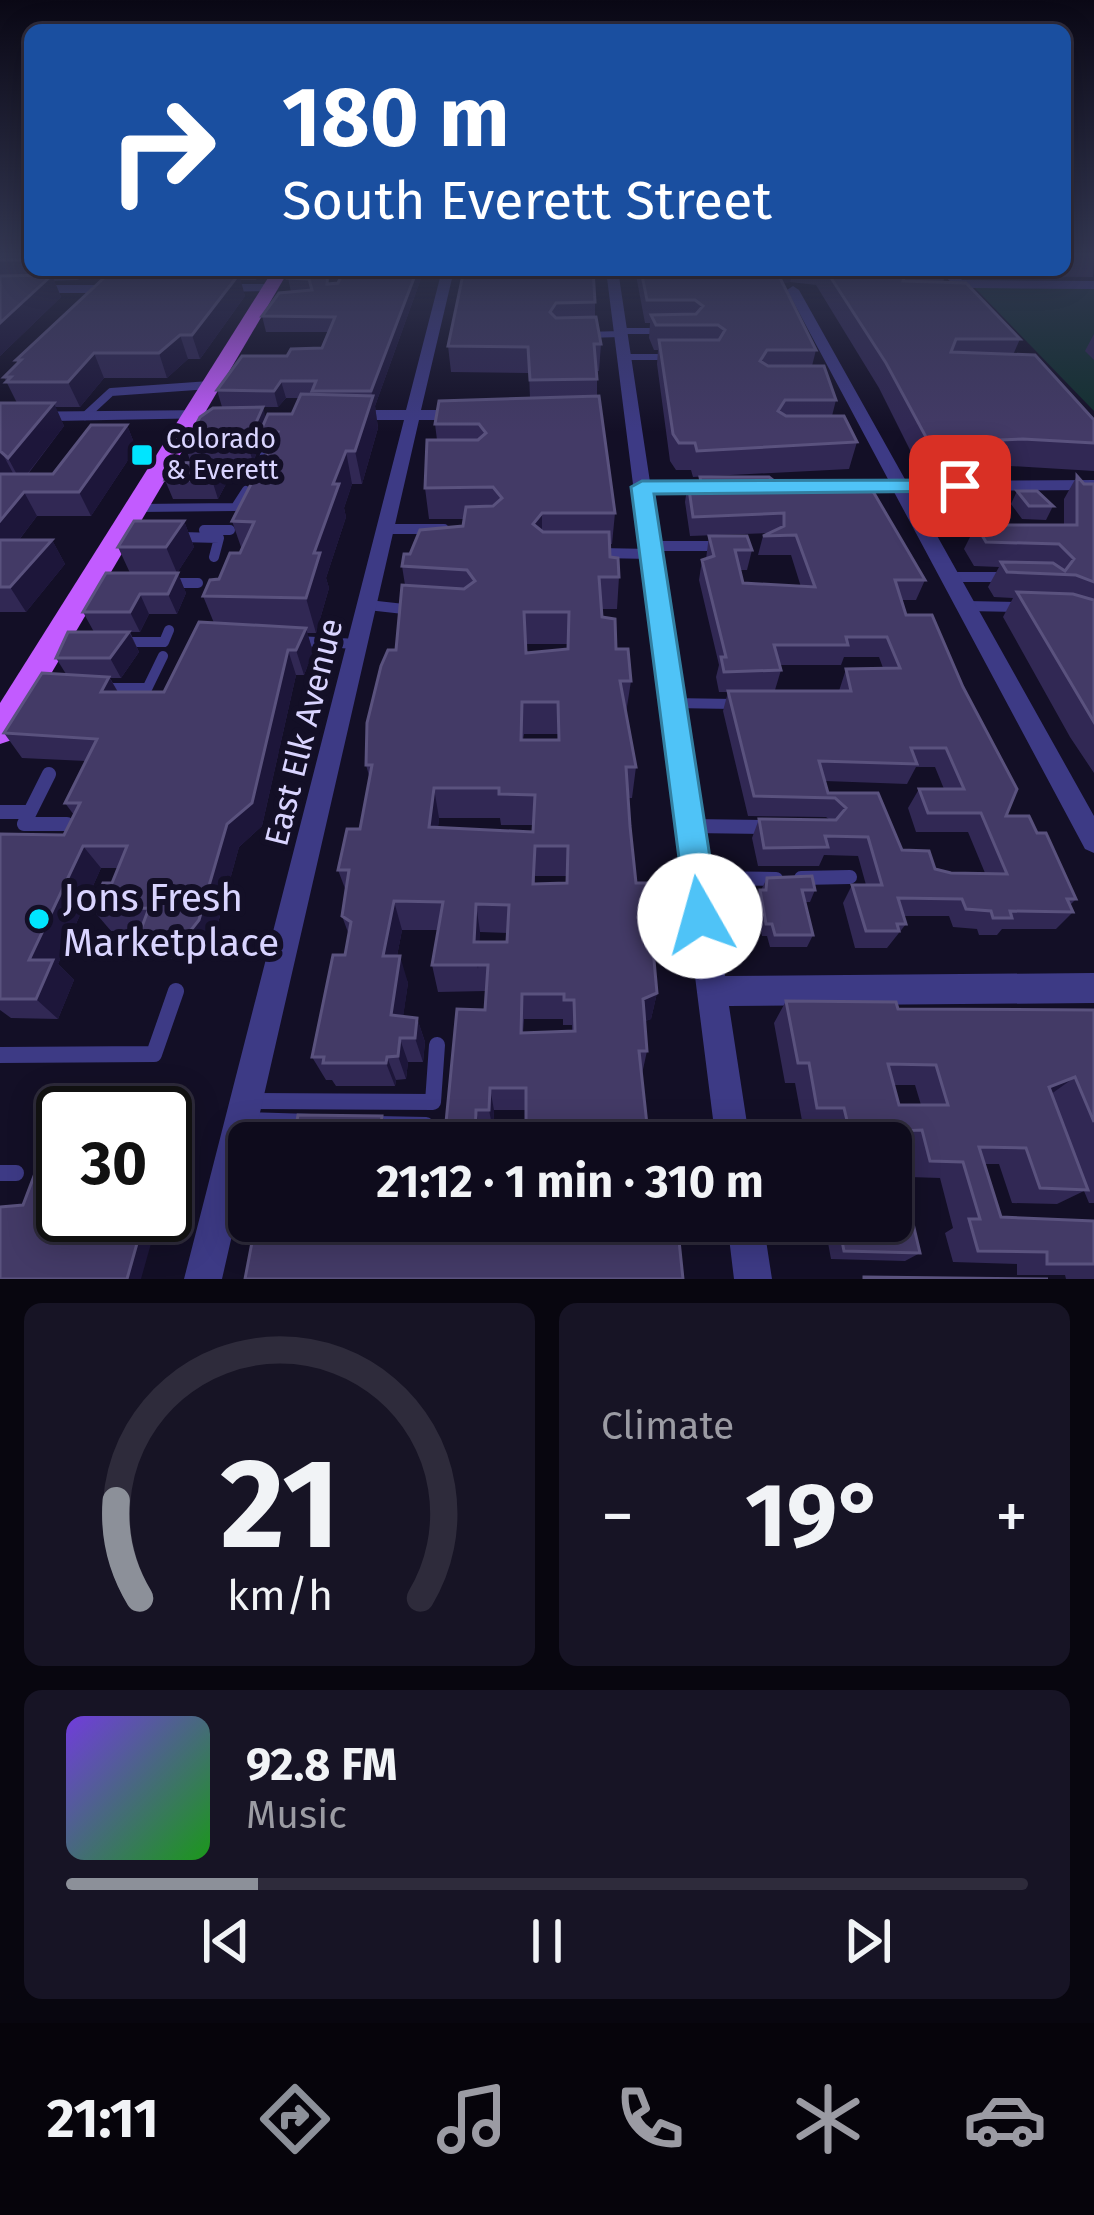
<!DOCTYPE html>
<meta charset="utf-8">
<style>
:root{--surface:#0e0b1c;--page:#171425;--text:#f1f3f6;--muted:#9b9ba3;--line:#2e2b3b;--accent:#8c9099}
body{margin:0;font-family:"Fira Sans",sans-serif;background:var(--page);color:var(--text);height:100vh;display:flex;flex-direction:column;font-size:45px;white-space:nowrap}
*{box-sizing:border-box;margin:0}
p{font-size:39px;color:var(--muted)}
.icon{flex:none;width:66px;height:66px;fill:none;stroke:currentColor;stroke-width:2;stroke-linecap:round;stroke-linejoin:round}
.map{position:relative;height:1279px;overflow:hidden}
.panel{display:flex;flex-direction:column;gap:24px;padding:24px;background:#08060f;flex:1}
.panel>*{flex:none}
.top-card{position:absolute;left:24px;top:24px;width:1047px;height:252px;border-radius:18px;box-shadow:0 6px 30px #0003,0 0 0 3px var(--line);background:#1a4fa0;color:#fff;overflow:hidden}
.speed{position:absolute;left:36px;top:1086px;display:flex;gap:24px;font-size:60px;font-weight:700;text-align:center}
.speed>*{display:grid;place-content:center;width:156px;height:156px;border-radius:50%;background:var(--surface);box-shadow:0 6px 30px #0003,0 0 0 3px var(--line);line-height:1}
.speed .limit{border:6px solid #111;border-radius:18px;background:#fff;color:#111}
.pin{position:absolute;display:grid;place-items:center;width:102px;height:102px;color:#fff;margin:-51px;border-radius:24px;box-shadow:0 6px 18px #0006}
.me{position:absolute;width:132px;margin:-66px;rotate:353deg;stroke-linejoin:round;filter:drop-shadow(0 0 9px #0008)}
.turn{display:flex;align-items:center;gap:42px;height:252px;padding:0 60px;font-size:54px}
.turn .icon{width:156px;height:156px;stroke-width:2.5}
.turn b{display:block;font-size:84px;line-height:102px}
.big{font-size:90px;font-weight:700;line-height:1.1}
.panel .tile{flex:1;display:flex;flex-direction:column;justify-content:center;gap:18px;min-width:0;padding:0 42px;border-radius:18px;background:var(--page)}
.panel .dial{align-items:center;gap:0}
.dial svg{height:312px;overflow:visible;fill:none;stroke:var(--line);stroke-width:7;stroke-linecap:round;text-anchor:middle}
.dial text{fill:var(--text);stroke:none}
.song{display:flex;align-items:center;gap:36px}
.cover{width:144px;height:144px;border-radius:18px;background:linear-gradient(135deg,hsl(260 70% 55%),hsl(120 70% 35%))}
.played{height:12px;border-radius:6px;background:linear-gradient(90deg,var(--accent) 20%,var(--line) 20%)}
.keys{display:flex;justify-content:space-around;direction:ltr}
.heat{display:flex;justify-content:space-between;align-items:center;font-size:66px;direction:ltr}
.panel .tiles{flex:1;display:grid;gap:24px;grid-template-columns:1fr 1fr}
.tile:last-child{grid-column:span 2}
.trip{position:absolute;left:228px;top:1122px;width:684px;height:120px;border-radius:18px;background:var(--surface);box-shadow:0 6px 30px #0003,0 0 0 3px var(--line);font-weight:700;line-height:120px;text-align:center}
.tabs{display:flex;height:192px;justify-content:space-around;align-items:center;background:#06040b;color:var(--muted)}
.tabs .icon{width:84px;height:84px}
.tabs .selected{color:var(--accent)}
.tabs b{font-size:54px;color:var(--text)}
.map>svg:first-child{display:block}
.green{fill:#12302f}
.lines{fill:none;stroke-linecap:round;stroke-linejoin:round}
.lane-far4{stroke:#3d3a85;stroke-width:6}
.lane-far3{stroke:#3d3a85;stroke-width:8}
.lane-far2{stroke:#3d3a85;stroke-width:10}
.lane-far1{stroke:#3d3a85;stroke-width:14}
.lane{stroke:#3d3a85;stroke-width:16}
.street{fill:#3d3a85;fill-rule:evenodd}
.primary{fill:#c25bff;fill-rule:evenodd}
.wall{fill:#312854;fill-rule:evenodd}
.shaded-wall{fill:#1d163a}
.building{fill:#433a66;stroke:#5a527e;stroke-width:3;fill-rule:evenodd}
.route{fill:#4fc3f7;stroke:#337fa1;stroke-width:3}
.poi-dot{fill:#00e5ff;stroke:#130f26;stroke-width:4.5}
.labels{text-anchor:middle;stroke-width:12;stroke-linejoin:round;paint-order:stroke}
.far-poi-label{font-size:27px;fill:#d9d4ff;stroke:#130f26;text-anchor:start}
.street-label{font-size:33px;fill:#d9d4ff;stroke:#130f26}
.near-poi-label{font-size:39px;fill:#d9d4ff;stroke:#130f26;text-anchor:start}
</style>
<div class="map">
<svg width="1094" height="1279" viewBox="0 0 1094 1279">
<rect width="100%" height="100%" fill="#130f26"/>
<path class="green" d="M975 288H1094V411Z"/>
<g class="lines">
<path class="lane-far4" d="M620 331H659
M585 335 621 334
M624 357H669"/>
<path class="lane-far3" d="M85 416 111 392 210 385
M215 474 257 473 270 440
M139 508 235 507 246 490"/>
<path class="lane-far2" d="M387 529H444
M204 530H230
M181 537 219 538 214 557
M650 546H719
M600 553 651 554
M950 577H1006
M171 583H198
M368 605 413 610
M966 606 1023 607
M296 641 359 644
M123 642H164L169 630
M107 688H147
M145 693 163 656
M672 703 734 704"/>
<path class="lane-far1" d="M0 812H30L49 774
M30 812 24 824H67
M692 826 769 827
M699 878 776 879
M801 878 850 877"/>
<path class="lane" d="M0 1055 154 1054 176 991
M250 1101 433 1102 437 1045
M245 1120 311 1122
M377 1124 426 1125 425 1143
M0 1173H16"/>
<path class="street" d="M442 270H454L421 410H461L469 415 461 420H419L253 1143H249V1161L222 1279H184L404 420H349L341 415 349 410H406Z
M606 270H618L650 482H715L724 487 715 492H651L725 976 1094 973V1003L729 1006 750 1143H716Z
M938 270H951L962 280 1094 281V289L969 288 984 303 978 307Z
M270 284 276 288 274 291 217 292 211 288 217 284Z
M0 285H119L125 289 119 293H0Z
M793 286 799 290 906 481 1094 480V490L912 491 1094 816V853L1085 849 894 492H807L798 487 807 482 889 481 787 290Z
M209 410 214 412V418L0 422V412Z
M727 1221H763L772 1279H734Z"/>
<path class="primary" d="M273 270H289L12 740 0 744V703Z"/>
</g>
<path class="wall" d="M0 253H30V270H90L78 280 54 281 61 297 0 356Z
M1065 253H1094L1093 277 979 276 972 270H1065Z
M128 270H180L175 275 221 274 220 270H261L256 280H240L245 296 200 359H188L167 378H104L80 407H55L64 426 28 474H53L127 425 136 448 91 516H37L19 540H52L65 564 26 612H0V403H17L4 377 18 364 16 360 130 276Z
M338 270H424L375 406 378 428 362 484H352L344 508 346 517 326 578 329 588 316 633H307L313 652 304 675H296L262 826 239 847 213 941 199 960 155 958 138 937 141 931H111L93 910 112 883 118 868H101L58 964 74 980 58 1019 11 1018 0 1010V834L64 835 74 815 65 803 86 761 22 758 4 733 66 674 56 658 94 632 83 612 130 573 118 547 184 521 194 547 177 573 186 593 177 614H149L140 632H130L139 652 121 678H110L118 692H164L214 623 203 596 242 550 232 521 268 452 263 437 253 462 221 464 227 482 218 499H173L165 480 191 463 185 446 266 419 292 414 299 398H286L278 407H222L217 390 287 356 322 348 328 332H266L262 316 291 292 288 278 292 271 330 284 338 283 342 274Z
M464 270 595 302V317L601 344 599 371H597V396L615 513 612 544H609L610 557 619 577 617 609H602V617L631 681 626 713 636 767 632 798H628L636 883 657 993 651 1019 645 1021 647 1051 642 1074 649 1143H526V1110H494L493 1130 480 1131V1141L444 1143 485 1010 486 991 438 992 432 965 438 930H402L397 956 408 983 403 1016 417 1018 425 1042 423 1062H408L406 1079 396 1080 395 1086H336L332 1080H326L312 1057 345 955 349 935 342 916 346 891 338 870 360 829 370 779 366 765 396 650 405 585 402 566 410 554 463 526 464 519H429L425 488 437 440 435 424 530 398 529 373 451 372 448 346ZM526 644H568V649L526 653ZM524 734H558V740H523ZM439 818H500L501 825H533V832L438 827ZM535 876H567V883L535 884ZM480 932 508 933 507 942H479ZM524 1019H563V1025H572V1031L523 1033Z
M635 270H947L943 282 1020 339 1013 355 1094 420V471L1010 466 995 467 992 472 923 476 879 388 816 285 790 282 782 283 816 350 812 366 836 400 832 416 857 442 849 469 693 477 691 470H676L670 461 657 364 658 350H654L649 338 650 323H645Z
M1094 334V360L1085 351Z
M1077 476 1084 484H1094V773L1070 737 1003 617 1013 598 994 597 988 587 999 567 974 566 964 549 976 525H1064V499Z
M700 477 778 484 925 580 916 600H901L906 615 1006 816 1037 833 1076 899 1070 905 1073 912 1056 929H1002L997 935H979L977 929 953 927 949 916H903L906 924 887 948H855L843 903 852 885H866L858 856 824 855 819 866H758L752 838 759 819 830 820 826 817 748 816 723 711 728 692H719L716 677 719 665 699 580 702 560 706 559 709 536 752 550 747 570H740L743 583 801 587 791 555H758L763 536 769 533 690 536 685 502 688 482H699ZM844 657H879L883 668 846 669 839 691H736L775 690 781 670 780 665H841ZM916 767H935L944 789H919L908 808 916 832H968L985 873H951L935 869 902 850 828 793 825 781 907 784Z
M939 482 985 506 979 519H947L933 495Z
M1017 491 1053 506 1046 520 1022 519 1011 504Z
M767 878 815 890 810 902H805L813 935 807 947H770L767 936H762L755 902Z
M786 1001 898 1009 1094 1010V1203H1089L1084 1191 1057 1204 1012 1203 999 1164H984L1001 1217 1094 1221V1279H1066L1065 1275H1017V1264L953 1262 945 1233 953 1228 940 1178 909 1177 901 1148H891V1143H832L828 1127 803 1126 795 1083H785L774 1023ZM893 1085H915L921 1105H899Z
M824 1221H891L920 1253 905 1261 831 1259Z"/>
<path class="shaded-wall" d="M74 270H90L78 280Z
M417 270H424L375 406 378 428 362 484 355 451 373 398 371 391Z
M771 270H793L790 282 768 285Z
M239 274 245 296 200 359 192 335Z
M52 275 61 297 0 356V323Z
M180 335 188 359 167 378 159 353Z
M94 353 104 378 80 407 68 382Z
M281 381 286 398 278 407 274 391Z
M54 403 64 426 21 482 8 458Z
M263 407 268 426 261 430 263 437 253 462 247 443Z
M127 425 136 448 91 516 79 492Z
M0 451H1L14 475 0 479Z
M346 451 352 484 344 508 346 517 326 578 329 588 316 633 306 598 314 553 333 484Z
M220 462 227 482 218 499 212 480Z
M24 492 37 516 5 558 0 550V521Z
M542 513V544L533 524Z
M184 521 194 547 177 573 166 547Z
M52 540 65 564 26 612 10 587Z
M178 573 186 593 177 614 168 594Z
M140 594 149 614 140 632 130 612Z
M306 628 313 652 304 675 296 650Z
M129 632 139 652 121 678 110 658Z
M288 650 296 675 262 826 239 847 213 941 199 960 184 939 227 824Z
M109 677 123 701 101 692Z
M434 788 439 818 435 857 429 827Z
M83 846 101 868 58 964 74 980 58 1019 36 999 29 960Z
M394 901 402 930 392 982 383 956Z
M476 904 480 932 478 969 474 942Z
M400 956 408 983 400 1039 408 1062 406 1079 398 1056 391 1015Z
M657 993 651 1019 638 1024 643 999Z
M417 1018 425 1042 423 1062 415 1038Z
M387 1057 396 1080 395 1086 386 1063Z
M1075 1077 1047 1097 1049 1087Z
M490 1088 494 1110 493 1130 489 1110Z
M476 1110 480 1131V1143H475Z
M382 1116 392 1137V1143H379Z
M165 1156 173 1163 165 1192Z
M145 1215H159L141 1279H127Z"/>
<path class="building" d="M0 253H30V260H0Z
M344 270H417L371 391H312L316 381H281L274 391 217 390 242 356H287L291 349 322 348 335 317 262 316 279 293 312 290 309 279 288 278 292 271H328L327 284 338 283Z
M464 270H593L595 302 556 303 550 312 556 318 596 317 601 344H594L597 379 530 380 528 347 448 346Z
M641 270H776L816 350H767L760 361 768 366H824L836 400H785L778 411 786 416H844L857 442 697 451 695 443H679L673 434 659 340H719L725 330 718 325H656L651 315 696 314 703 306 695 300H647Z
M826 270H906L903 281 966 283 1020 339H956L951 352 1035 355 1094 420V443L1023 439 1001 440 1005 446 933 450 886 363Z
M239 274 192 335H180L159 353H94L68 382H6L11 377H4L21 360H16L105 277Z
M52 275 0 323V276Z
M301 394 373 396 355 451H346L333 484H339L314 553H320L306 598 203 596 210 580 219 579 230 553H240L254 522 232 521 278 432 261 430 268 414H292Z
M599 396 615 513H542L533 524 543 532H609L610 557 618 558 619 577H599L602 617 615 619 616 649H628L631 681H620L636 767H626L630 826 636 883H647L657 993 643 999 647 1051H639L649 1143H564V1133H526V1088H490L489 1110H476L475 1141H510V1143H444L457 1009 485 1010 488 965H432L443 902 394 901 383 956H400L391 1015 417 1018 415 1038H400L398 1056 387 1057 386 1063H323L324 1057H312L333 955H345L351 922 342 916 349 870H338L347 829H360L372 765H366L367 723 381 666 388 650H396L402 585 464 589 475 581 467 570 402 566 404 554H410L420 530 463 526 466 507 493 506 502 498 493 487 425 488 427 440H478L486 433 479 424H435L439 401ZM524 612H569L568 649 526 653ZM522 702H558L559 740H521ZM434 788H499V794L535 795 533 832 429 827ZM535 846H568L567 883 533 884ZM476 904 509 905 507 942H474ZM522 994H564V1000H574L575 1031 521 1033Z
M0 403H54L8 458 0 451Z
M263 407 247 443 185 446 200 417 213 408Z
M91 425H127L79 492H24L0 521V474H53Z
M220 462 212 480H165L175 463Z
M1077 476 1084 484H1094V582L1076 575 1007 572 1001 562 1053 563 1065 571 1074 559 1059 544 986 542 976 525H1077Z
M700 477H769L778 484 871 488 925 580H895L906 615H932L963 687 1017 789 1006 816H1029L1037 833H1046L1076 899H1067L1073 912 1010 911 1012 918H993L991 911 966 909 962 899 898 898 906 924H897L899 931H866L852 885H882L868 837 825 836 828 847 764 848 759 819 836 820 846 808 835 798 754 796 728 691H851L846 669 900 668 887 637H846L848 645H774L781 670 724 672 721 657H726L702 560 714 556 709 536H747L752 550H735L743 583 815 587 796 535 763 536 784 526V513L693 517 688 482H701ZM911 748H946L964 789H919L928 813H981L1007 874 951 873 935 869 929 851 902 850 878 793H828L819 761 917 764Z
M939 482H969L985 506H952Z
M1017 491H1037L1053 506H1029Z
M134 521H184L166 547H118Z
M0 540H52L10 587H0Z
M106 573H178L168 594H140L130 612H83Z
M1017 592 1073 594 1094 600V722Z
M199 622 306 628 296 650H288L252 803 227 824 199 920 184 939 138 937 149 908 93 910 103 883H112L127 846H83L29 960H53L36 999H0V834L64 835 80 803H65L97 739 4 733 42 673 109 677 101 692H164Z
M68 632H129L110 658H56Z
M812 876 815 890H802L813 935H775L772 924H766L760 890H766L767 878Z
M786 1001 896 1002 898 1009 1094 1010V1122L1075 1077 1049 1087 1088 1190 1040 1188 1026 1148 979 1147 1001 1217 1094 1221V1264H1047V1252L978 1251 969 1219H980L963 1162 930 1161 922 1130 850 1133 844 1108H817L809 1063H798ZM888 1064 936 1065 948 1105H899Z
M298 1115 382 1116 379 1143H293Z
M42 1155H63V1215H145L127 1279H0V1207L23 1205Z
M891 1173H901L920 1253 844 1251 838 1221H891Z
M256 1221H677L683 1279H245Z
M864 1277 1048 1279H864Z"/>
<linearGradient id="sky" x2="0" y2="1"><stop stop-color="#0a0815"/><stop offset="0.59" stop-color="#333752"/><stop offset="1" stop-color="#333752" stop-opacity="0"/></linearGradient>
<rect width="1094" height="432" fill="url(#sky)"/>
<path class="route" d="M960 480 971 486 968 491 654 494 719 916 713 928 700 933 688 928 631 487 642 481Z"/>
<g class="poi-dot">
<rect x="130" y="443" width="24" height="24" rx="6"/>
<circle cx="39" cy="919" r="12"/>
</g>
<g class="labels">
<g class="far-poi-label">
<text x="166" y="448">Colorado<tspan x="166" dy="31">&amp; Everett</tspan></text>
</g>
<g class="street-label">
<text transform="translate(303 732) rotate(-76)" y="12">East Elk Avenue</text>
</g>
<g class="near-poi-label">
<text x="63" y="911">Jons Fresh<tspan x="63" dy="45">Marketplace</tspan></text>
</g>
</g>
</svg>
<div class="speed"><div class="limit">30</div></div>
<div class="pin" style="left:960px;top:486px;background:#d93025"><svg class="icon" aria-label="arrive" viewBox="0 0 24 24"><path d="M6 21V4h12l-3 4 3 4H6"/></svg></div>
<svg class="me" style="left:700px;top:916px" viewBox="-20 -20 40 40"><circle r="19" fill="#fff"/><path d="M0-13L10 11 0 6-10 11z" fill="#4fc3f7"/></svg>
<div class="trip">21:12 · 1 min · 310 m</div>
<div class="top-card">
<div class="turn"><svg class="icon" aria-label="right" viewBox="0 0 24 24"><path d="M7 20v-9h11M14 6l5 5-5 5"/></svg><div><b>180 m</b>South Everett Street</div></div>
</div>
</div>
<section class="panel">
<div class="tiles">
<div class="tile dial"><svg viewBox="0 0 100 80">
<path d="M14 69A42 42 0 1 1 86 69"/>
<path d="M14 69A42 42 0 0 1 8 44" stroke="#8c9099"/>
<text x="50" y="56" font-size="32" font-weight="700">21</text>
<text x="50" y="72" font-size="11">km/h</text>
</svg></div>
<div class="tile"><p>Climate</p>
<div class="heat"><a>−</a><b class="big">19°</b><a>+</a></div>
</div>
<div class="tile">
<div class="song"><i class="cover"></i><div><b>92.8 FM</b><p>Music</p></div></div>
<div class="played"></div>
<div class="keys"><svg class="icon" aria-label="previous" viewBox="0 0 24 24"><path d="M18 5L8 12l10 7zM5 5v14"/></svg><svg class="icon" aria-label="pause" viewBox="0 0 24 24"><path d="M8 5v14M16 5v14"/></svg><svg class="icon" aria-label="next" viewBox="0 0 24 24"><path d="M6 5l10 7-10 7zM19 5v14"/></svg></div>
</div>
</div>
</section>
<nav class="tabs">
<b>21:11</b>
<svg class="icon selected" aria-label="directions" viewBox="0 0 24 24"><path d="M12 3l9 9-9 9-9-9zM9 14v-3h6M13 9l2 2-2 2"/></svg>
<svg class="icon" aria-label="music" viewBox="0 0 24 24"><path d="M9 18V5l10-2v13"/><circle cx="6" cy="18" r="3"/><circle cx="16" cy="16" r="3"/></svg>
<svg class="icon" aria-label="phone" viewBox="0 0 24 24"><path d="M5 4h4l2 5-3 2q2 4 5 5l2-3 5 2v4C11 20 4 13 5 4z"/></svg>
<svg class="icon" aria-label="climate" viewBox="0 0 24 24"><path d="M12 3v18M4 7l16 10M4 17L20 7"/></svg>
<svg class="icon" aria-label="car" viewBox="0 0 24 24"><path d="M5 17H2v-5l4-1 3-4h7l3 4 3 1v5h-3M9 17h6M6 11h13"/><circle cx="7" cy="17" r="2"/><circle cx="17" cy="17" r="2"/></svg>
</nav>
